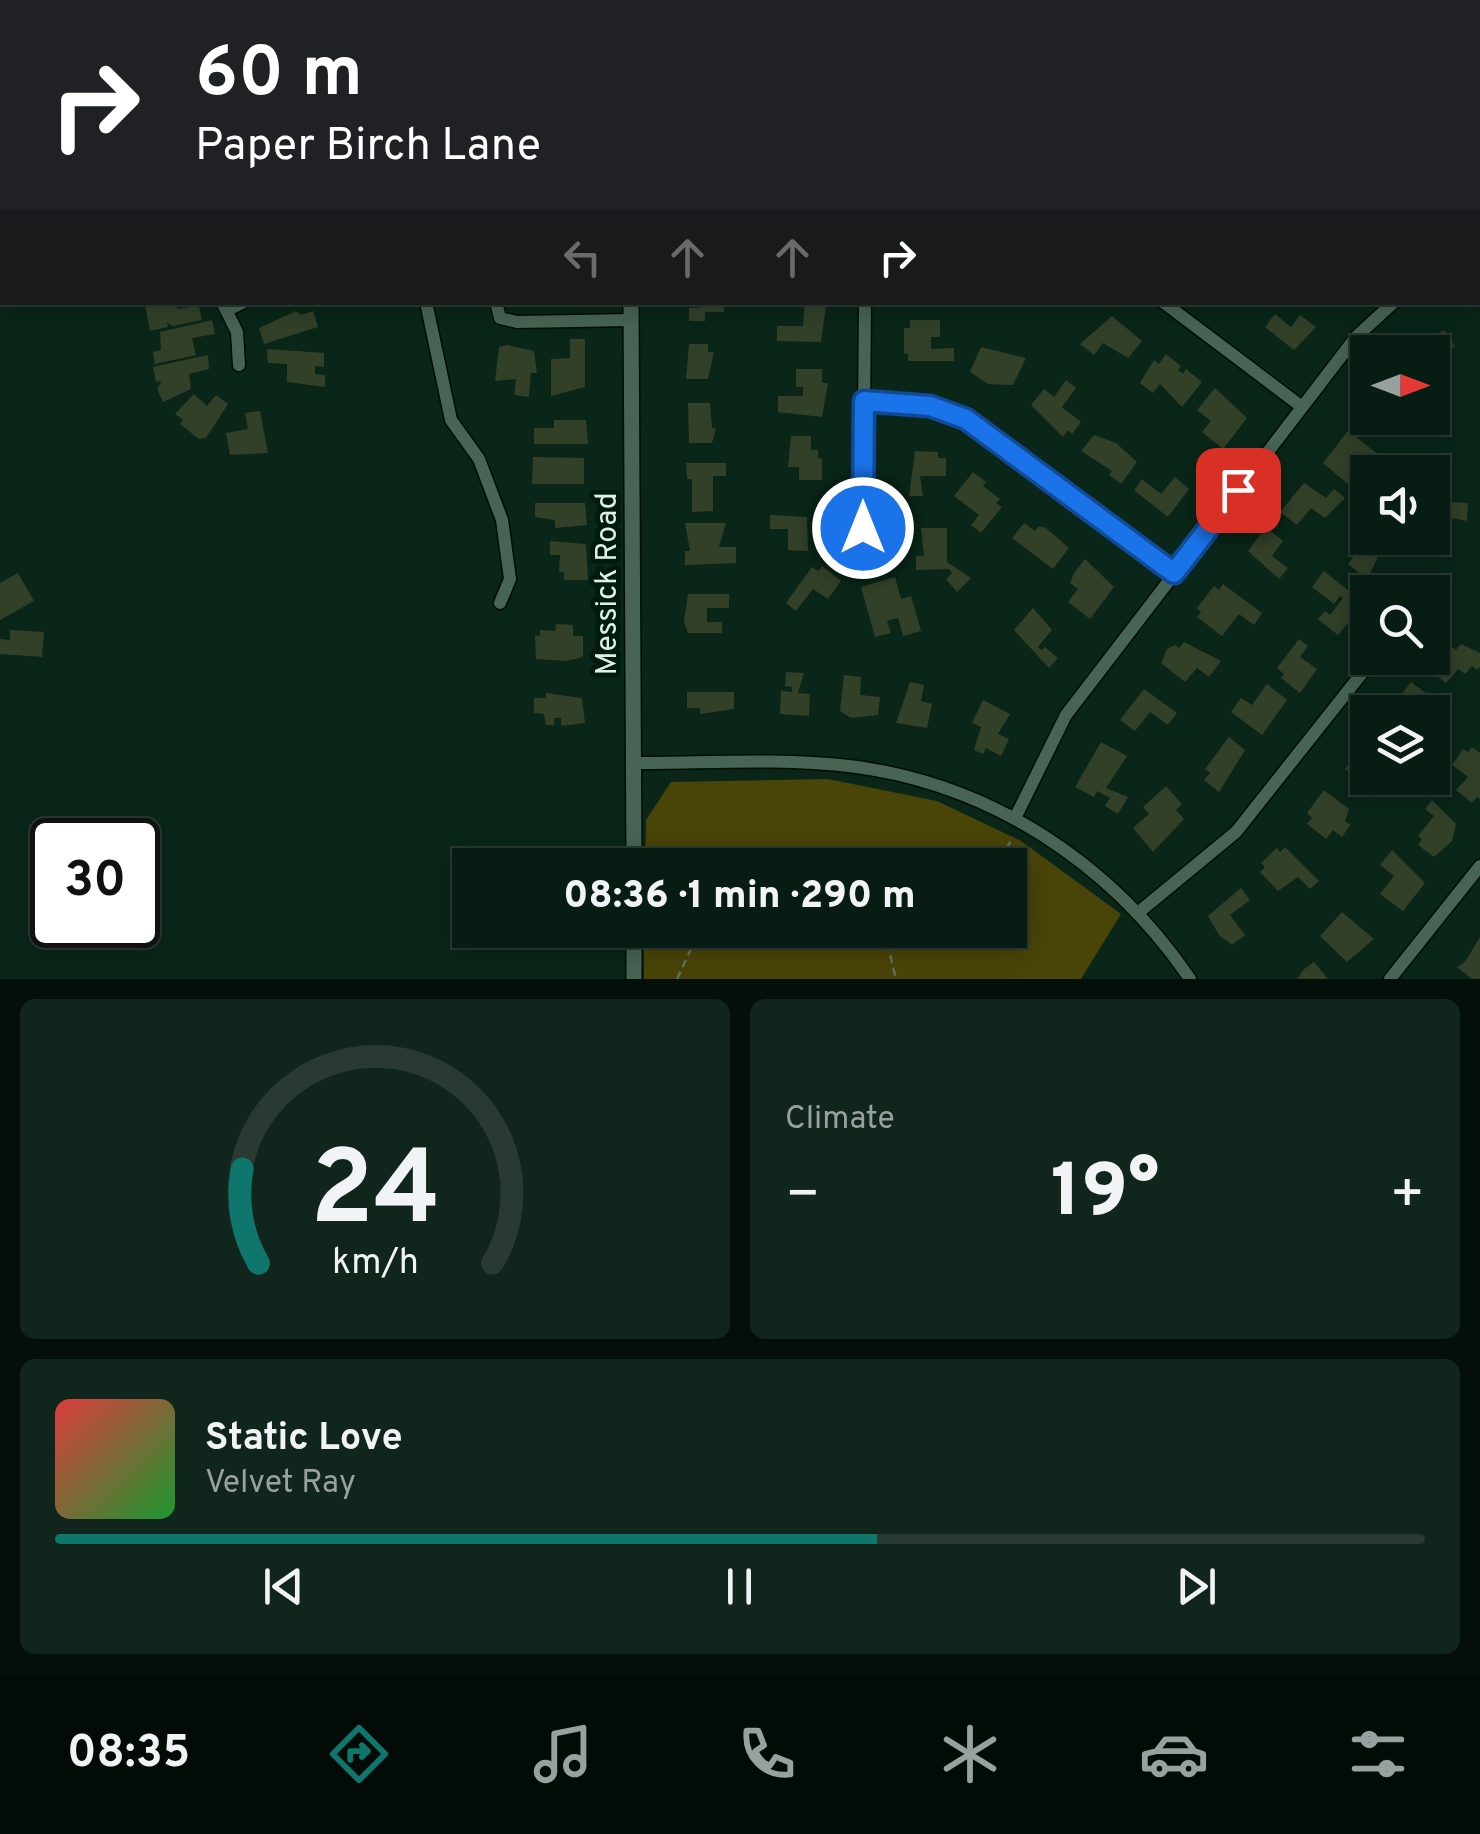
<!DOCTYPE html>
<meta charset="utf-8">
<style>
:root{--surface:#071c12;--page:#10251b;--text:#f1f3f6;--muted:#98a19f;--line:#283a32;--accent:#0f766e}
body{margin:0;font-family:Overpass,sans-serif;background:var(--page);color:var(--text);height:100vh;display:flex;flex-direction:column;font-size:38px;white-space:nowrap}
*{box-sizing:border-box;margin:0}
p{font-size:32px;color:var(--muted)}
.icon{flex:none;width:55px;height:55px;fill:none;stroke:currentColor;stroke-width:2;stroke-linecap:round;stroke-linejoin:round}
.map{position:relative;height:979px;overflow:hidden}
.side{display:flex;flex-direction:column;gap:20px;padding:20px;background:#040f0a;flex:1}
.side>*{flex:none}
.hud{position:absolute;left:0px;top:0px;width:1480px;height:305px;box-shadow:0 5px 25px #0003,0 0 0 2px var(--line);background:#202124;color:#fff;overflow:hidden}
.needle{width:65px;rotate:90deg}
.buttons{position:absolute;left:1350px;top:335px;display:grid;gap:20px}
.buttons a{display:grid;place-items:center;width:100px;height:100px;border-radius:0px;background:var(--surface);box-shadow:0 5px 25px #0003,0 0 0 2px var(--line);font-size:50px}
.speed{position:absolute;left:30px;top:818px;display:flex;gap:20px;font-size:50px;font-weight:700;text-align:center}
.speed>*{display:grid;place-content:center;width:130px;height:130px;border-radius:50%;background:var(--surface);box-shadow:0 5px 25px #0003,0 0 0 2px var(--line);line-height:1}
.speed .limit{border:5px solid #111;border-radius:15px;background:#fff;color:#111}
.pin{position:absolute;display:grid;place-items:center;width:85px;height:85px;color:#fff;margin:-42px;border-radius:20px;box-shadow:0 5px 15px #0006}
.me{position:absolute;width:110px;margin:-55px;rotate:0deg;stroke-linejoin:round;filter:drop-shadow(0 0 8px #0008)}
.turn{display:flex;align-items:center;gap:35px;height:210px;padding:0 30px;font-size:45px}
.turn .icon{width:130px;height:130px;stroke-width:2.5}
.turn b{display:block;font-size:70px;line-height:85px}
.lanes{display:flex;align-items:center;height:95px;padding:0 30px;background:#0003;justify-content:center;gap:50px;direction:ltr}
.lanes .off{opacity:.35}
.big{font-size:75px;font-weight:800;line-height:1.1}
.side .card{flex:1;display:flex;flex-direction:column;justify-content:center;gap:15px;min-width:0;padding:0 35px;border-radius:15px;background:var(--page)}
.side .dial{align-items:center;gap:0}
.dial svg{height:260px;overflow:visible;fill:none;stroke:var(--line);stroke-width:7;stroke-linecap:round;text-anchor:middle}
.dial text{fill:var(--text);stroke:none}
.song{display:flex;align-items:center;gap:30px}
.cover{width:120px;height:120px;border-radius:15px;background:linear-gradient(135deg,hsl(0 70% 55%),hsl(130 70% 35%))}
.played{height:10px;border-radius:5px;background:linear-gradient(90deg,var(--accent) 60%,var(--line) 60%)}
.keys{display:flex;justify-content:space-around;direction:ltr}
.heat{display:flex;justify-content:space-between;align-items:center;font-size:55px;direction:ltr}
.side .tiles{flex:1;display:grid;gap:20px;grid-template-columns:1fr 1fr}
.card:last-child{grid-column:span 2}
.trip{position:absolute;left:452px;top:848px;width:575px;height:100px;border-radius:0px;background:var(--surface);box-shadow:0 5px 25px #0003,0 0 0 2px var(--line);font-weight:800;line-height:100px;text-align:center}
.dock{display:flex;height:160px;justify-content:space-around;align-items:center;background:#030b07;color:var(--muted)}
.dock .icon{width:70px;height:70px}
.dock .on{color:var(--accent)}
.dock b{font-size:45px;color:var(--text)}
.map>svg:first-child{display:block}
.green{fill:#494407}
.building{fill:#324028}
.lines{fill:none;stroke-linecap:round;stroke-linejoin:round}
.minor-casing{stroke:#000e04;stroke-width:15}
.tertiary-casing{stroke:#000e04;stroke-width:18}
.secondary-casing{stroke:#000e04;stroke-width:20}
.path{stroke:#5a7265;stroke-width:2.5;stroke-dasharray:8 5;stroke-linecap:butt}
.minor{stroke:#476454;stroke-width:12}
.tertiary{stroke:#476454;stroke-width:15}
.secondary{stroke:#438576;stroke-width:18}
.route-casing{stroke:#114b97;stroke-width:25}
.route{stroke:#1a73e8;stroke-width:18}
.labels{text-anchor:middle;stroke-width:10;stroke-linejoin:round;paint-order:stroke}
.street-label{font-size:30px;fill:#e0f0e6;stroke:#011c0f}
</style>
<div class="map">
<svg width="1480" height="979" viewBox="0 0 1480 979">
<rect width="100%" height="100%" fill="#092618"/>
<path class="green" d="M828 779 937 801 1021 841 1121 914 1081 979H644V930H1010V865H645L646 820 671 782Z"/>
<path class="building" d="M178 302 177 309 199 306 202 320 172 326 167 322 168 327 150 331 145 304Z
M698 302 724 303V312H705V321H689V308H698Z
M805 302 826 306 821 342 777 341V326H803Z
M296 311 301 315 313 311 318 327 264 344 259 328Z
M1275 314 1291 327 1300 315 1316 327 1294 350 1265 327Z
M1112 316 1142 341 1128 358 1103 343 1094 355 1080 344Z
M212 320 215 334 192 338 196 355 155 364 153 352 161 350 160 332Z
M910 320H940V337H931V349L954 348V361H908V354L904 353V328H910Z
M1444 330 1455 346 1432 362V352H1409Z
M570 339H585V387L551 396V359L570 358Z
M689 344H708V352H714L708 379H686Z
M507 345 534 351 537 373H531L529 397 514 395 516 379 495 381 499 347Z
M981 347 1026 358 1013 385 988 384 970 372Z
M267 349 324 353V367L315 366V374L325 375V387L287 382V364L268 363Z
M1166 354 1181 366 1178 370 1183 374 1186 369 1202 382 1182 407 1160 384 1153 393 1140 383 1154 360 1159 364Z
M208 355 209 369 189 374 191 389 163 402 157 389 162 381 156 382 153 367Z
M796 369H822V383H828L822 417 778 412V396H803V387H796Z
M1066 380 1076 388 1062 407 1081 422 1072 434 1068 430 1063 437 1031 405 1044 389 1054 397Z
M1215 388 1247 418 1223 449 1202 432 1211 421 1197 410Z
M194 394 207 406 216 395 228 404 206 438 199 439 180 424 183 420 175 414Z
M688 403H710L712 428H716L712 443H689Z
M260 411 268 453 230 455 226 433 248 429 245 413Z
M554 420H586L588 444H534V428H554Z
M1348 431 1378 454 1370 463 1355 452 1347 462 1358 470 1348 484 1323 463Z
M1094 435 1116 443 1137 462 1121 484 1109 475 1112 471 1081 451Z
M791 436H811V450H818V458L822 459V480H799V467H788Z
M915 451 938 452V458H946V476H920L923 496H909Z
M533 457 584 458V484H532Z
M686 463H726V476H713V511L692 512V479H687Z
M973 472 986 482 983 486 1000 499 996 503 1002 507 981 533 971 525 979 515 954 496Z
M1175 477 1189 489 1168 517 1134 490 1142 479 1161 494Z
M1304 483 1326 498 1334 489 1345 498 1325 518 1311 508 1297 525 1280 512Z
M1432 501 1468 503 1467 521 1453 518 1448 541 1432 538Z
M535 503H585L587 525 555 528V520L535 517Z
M770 515 807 517 808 551 788 550V529H770Z
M685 523H726L719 547H736V563L685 565V551H690Z
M1024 523 1035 531 1039 526 1046 528 1069 548 1053 569 1012 538Z
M1266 527 1283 541 1272 556 1288 568 1279 579 1248 551Z
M921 528H947V562L971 578 957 592 946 579 952 573 949 569 916 570V556H924Z
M1369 538H1390L1375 552 1379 555 1367 579 1348 564Z
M550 541 586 544 588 580H564V572H559L560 555H550Z
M1085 559 1114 587 1090 619 1068 602 1078 589 1070 583 1074 573Z
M822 566 841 581 828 599 813 589 796 611 786 603 812 567 818 571Z
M1324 571 1364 603 1338 635 1318 619 1325 611 1330 615 1343 598 1340 596 1334 604 1312 587Z
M18 573 34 601 0 620V583Z
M895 577 901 599 911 596 921 631 903 636 898 618 887 621 891 633 875 637 861 587Z
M1223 584 1262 613 1254 625 1239 614 1222 636 1197 617 1201 612 1197 608 1214 586 1219 590Z
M688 594H729V608H707V622H722V633H688L684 622Z
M1033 608 1052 630 1038 647 1042 650 1045 647 1058 658 1049 668 1014 630Z
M556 624 573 625V636H583V657L566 661 536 659 535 635 540 636V630L555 631Z
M10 630 44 632 42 657 0 654V639L10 640Z
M1299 639 1308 646 1300 657 1317 669 1300 693 1281 678 1284 674 1277 668Z
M1184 642 1221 661 1209 677 1197 668 1185 682 1161 663 1167 649 1175 645 1179 648Z
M1461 644 1480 653V667L1477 670 1472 666 1465 674 1458 669 1446 683 1432 672 1443 652 1451 646 1456 650Z
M786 672 804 673 798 693 810 694 809 716 780 714 781 691 792 692V687L785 686Z
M844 675 861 677 860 695 880 697 878 715 851 718 840 711Z
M910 682 924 685 921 701 932 704 927 728 896 723Z
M1411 682 1434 699 1424 712H1392L1407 700 1401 695Z
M1267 684 1287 700 1262 735 1231 712 1241 698 1252 705Z
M1144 689 1177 713 1168 725 1150 712 1135 731 1120 720Z
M687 692H734V709L700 714V708H687Z
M546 693 582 698 585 723 561 726V718H554V725H546L544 714 534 713V698H546Z
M983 700 1010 714 998 734 1009 739 1001 756 986 748 983 754 974 750 981 727 972 723Z
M1229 737 1245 750 1219 792 1204 780 1210 773 1205 769Z
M1101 742 1127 756 1106 788 1128 797 1118 814 1105 806 1110 798 1097 791 1094 797 1075 787Z
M1364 747 1368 750 1365 783 1345 769Z
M1472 747 1480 753V799L1477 797 1472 803 1456 790 1468 777 1452 765 1463 749 1468 752Z
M1166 786 1182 804 1176 810 1184 819 1153 852 1133 828 1149 814 1143 807Z
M1324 790 1349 809 1345 821 1350 825 1342 837 1333 830 1326 839 1307 824 1312 818 1307 813Z
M1432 800 1456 824 1452 841 1434 857 1418 845 1422 839 1418 836 1434 816 1425 809Z
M1285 847 1319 881 1310 889 1298 877 1278 891 1260 872 1265 867 1261 863 1277 848 1280 852Z
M1392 850 1425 883 1403 911 1380 894 1394 876 1380 865Z
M1241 888 1250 900 1230 915 1245 935 1232 945 1219 935 1208 916Z
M1342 912 1374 939 1347 962 1320 936Z
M1480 937V979H1472L1457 967 1465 962Z
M1314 962 1328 979H1297L1303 970Z"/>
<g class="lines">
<g class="minor-casing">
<path id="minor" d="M1478 275H1480
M222 302 237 332 239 365
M426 302 451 420 479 459 502 520 510 579 500 603
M496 302 500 318 517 322 631 320
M1163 302 1302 407
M228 310 244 302
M864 401 930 405 965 419 1174 573
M863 528 865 302
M635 763C706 763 779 758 849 766 990 783 1111 863 1190 979
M1015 818 1066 715 1356 337 1394 302
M1139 912 1236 832 1374 658
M1390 979 1480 866"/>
</g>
<g class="tertiary-casing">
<path id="tertiary" d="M629 2V0
M631 302 634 865
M634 979V930"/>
</g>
<g class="secondary-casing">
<path id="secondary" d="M322 0 332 2
M1217 0 1356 2
M1478 5H1480
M1478 36 1480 37"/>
</g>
<path class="path" d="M952 865 972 856 997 863 1011 841
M884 930 896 979
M677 979 691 949 725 930"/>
<use href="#minor" class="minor"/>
<use href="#tertiary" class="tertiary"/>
<use href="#secondary" class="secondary"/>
</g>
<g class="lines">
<g class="route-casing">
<path id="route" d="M863 528 864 401 930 406 966 419 1174 573 1238 490"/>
</g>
<use href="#route" class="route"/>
</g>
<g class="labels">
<g class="street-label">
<text transform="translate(606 584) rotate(-90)" y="10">Messick Road</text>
</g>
</g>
</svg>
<div class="buttons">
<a><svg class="needle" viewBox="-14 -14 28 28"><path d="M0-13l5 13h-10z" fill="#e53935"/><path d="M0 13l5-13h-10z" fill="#98a19f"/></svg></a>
<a><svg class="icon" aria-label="sound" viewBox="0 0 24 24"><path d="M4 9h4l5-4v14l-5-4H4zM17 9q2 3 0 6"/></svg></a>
<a><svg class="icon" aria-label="search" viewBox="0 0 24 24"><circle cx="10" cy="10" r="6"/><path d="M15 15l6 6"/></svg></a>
<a><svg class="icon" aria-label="layers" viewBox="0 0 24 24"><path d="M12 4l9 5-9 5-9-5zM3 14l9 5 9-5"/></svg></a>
</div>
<div class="speed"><div class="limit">30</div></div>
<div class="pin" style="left:1238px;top:490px;background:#d93025"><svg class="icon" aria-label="arrive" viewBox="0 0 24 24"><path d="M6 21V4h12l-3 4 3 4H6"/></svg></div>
<svg class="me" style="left:863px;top:528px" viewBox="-20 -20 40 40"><circle r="17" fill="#1a73e8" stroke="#fff" stroke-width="3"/><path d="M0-11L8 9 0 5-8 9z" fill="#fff"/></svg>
<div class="trip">08:36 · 1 min · 290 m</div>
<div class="hud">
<div class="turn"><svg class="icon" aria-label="right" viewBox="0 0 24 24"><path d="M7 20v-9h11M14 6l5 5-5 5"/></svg><div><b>60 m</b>Paper Birch Lane</div></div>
<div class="lanes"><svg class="icon off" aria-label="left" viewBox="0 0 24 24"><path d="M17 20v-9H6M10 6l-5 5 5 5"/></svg><svg class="icon off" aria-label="ahead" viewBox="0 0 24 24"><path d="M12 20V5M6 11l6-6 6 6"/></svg><svg class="icon off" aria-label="ahead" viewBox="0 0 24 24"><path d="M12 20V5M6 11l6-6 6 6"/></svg><svg class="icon" aria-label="right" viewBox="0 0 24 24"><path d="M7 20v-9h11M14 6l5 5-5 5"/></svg></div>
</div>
</div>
<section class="side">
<div class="tiles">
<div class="card dial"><svg viewBox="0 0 100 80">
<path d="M14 69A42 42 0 1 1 86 69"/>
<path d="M14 69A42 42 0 0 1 9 40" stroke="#0f766e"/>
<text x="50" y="56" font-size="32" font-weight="700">24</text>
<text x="50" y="72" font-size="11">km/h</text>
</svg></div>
<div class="card"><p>Climate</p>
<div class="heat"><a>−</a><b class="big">19°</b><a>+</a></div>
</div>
<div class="card">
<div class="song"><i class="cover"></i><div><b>Static Love</b><p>Velvet Ray</p></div></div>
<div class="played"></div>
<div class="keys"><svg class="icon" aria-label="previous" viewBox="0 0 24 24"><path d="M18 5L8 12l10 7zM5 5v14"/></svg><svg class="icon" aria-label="pause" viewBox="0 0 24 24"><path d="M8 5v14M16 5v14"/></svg><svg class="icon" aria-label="next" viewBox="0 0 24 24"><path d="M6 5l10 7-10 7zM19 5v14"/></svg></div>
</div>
</div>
</section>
<nav class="dock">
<b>08:35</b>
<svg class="icon on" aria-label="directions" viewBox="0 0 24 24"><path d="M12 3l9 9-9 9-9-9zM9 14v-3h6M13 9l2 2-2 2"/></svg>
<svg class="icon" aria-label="music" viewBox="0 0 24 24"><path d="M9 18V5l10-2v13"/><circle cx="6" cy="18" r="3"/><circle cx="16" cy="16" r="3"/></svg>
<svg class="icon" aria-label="phone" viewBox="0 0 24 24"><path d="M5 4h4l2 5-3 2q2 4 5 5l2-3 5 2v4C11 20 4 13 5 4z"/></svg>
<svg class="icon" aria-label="climate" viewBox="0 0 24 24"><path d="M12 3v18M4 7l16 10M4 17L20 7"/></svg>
<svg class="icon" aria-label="car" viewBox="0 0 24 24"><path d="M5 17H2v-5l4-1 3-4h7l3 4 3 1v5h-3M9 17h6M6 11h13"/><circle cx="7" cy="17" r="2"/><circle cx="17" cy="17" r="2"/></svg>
<svg class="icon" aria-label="filters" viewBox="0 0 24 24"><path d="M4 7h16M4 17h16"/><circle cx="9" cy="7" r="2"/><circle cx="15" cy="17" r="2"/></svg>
</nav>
